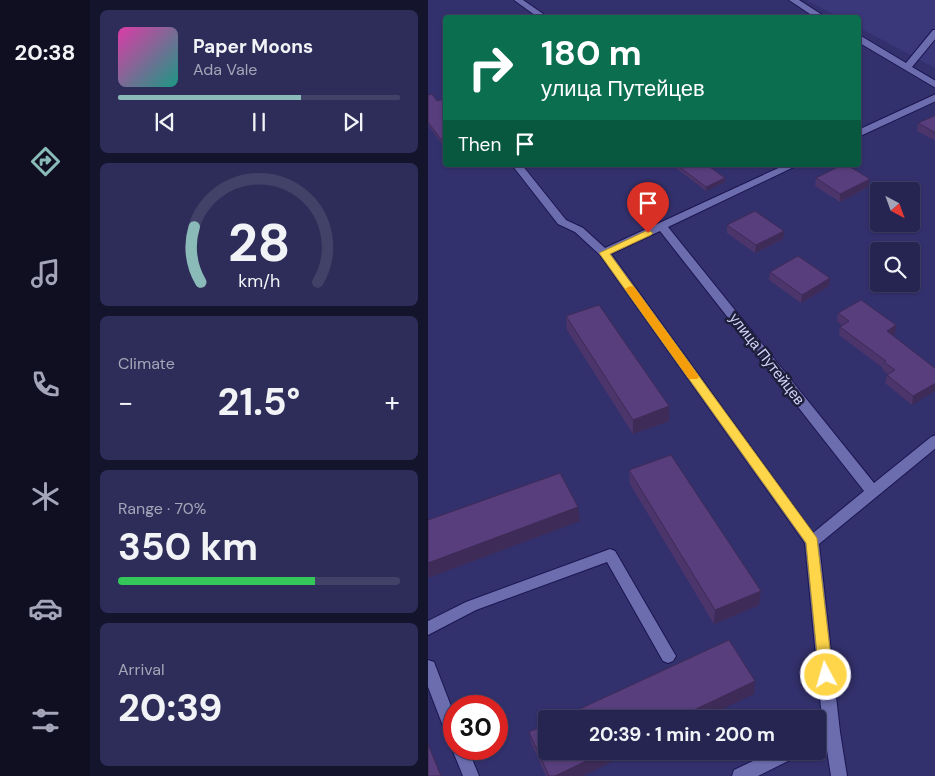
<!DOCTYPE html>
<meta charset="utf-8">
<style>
:root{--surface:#262552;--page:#2e2d59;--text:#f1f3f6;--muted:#a4a5b8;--line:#424269;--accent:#8bbbb9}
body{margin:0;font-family:"DM Sans",sans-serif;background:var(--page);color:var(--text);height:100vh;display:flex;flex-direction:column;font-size:19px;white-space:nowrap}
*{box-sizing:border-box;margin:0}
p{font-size:16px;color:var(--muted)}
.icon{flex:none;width:28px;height:28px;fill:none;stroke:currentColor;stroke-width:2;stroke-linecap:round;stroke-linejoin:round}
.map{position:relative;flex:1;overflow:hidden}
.drawer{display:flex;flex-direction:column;gap:10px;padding:10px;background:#15142d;width:338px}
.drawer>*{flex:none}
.hud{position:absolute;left:15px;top:15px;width:418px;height:152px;border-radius:5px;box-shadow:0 1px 4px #0004,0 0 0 1px var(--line);background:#0b6e4f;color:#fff;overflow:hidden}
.needle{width:32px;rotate:139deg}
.buttons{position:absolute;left:442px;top:182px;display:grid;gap:10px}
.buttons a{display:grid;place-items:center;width:50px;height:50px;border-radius:5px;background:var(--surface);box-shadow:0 1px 4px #0004,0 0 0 1px var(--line);font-size:25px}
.speed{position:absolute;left:15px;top:695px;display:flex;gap:10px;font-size:25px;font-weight:700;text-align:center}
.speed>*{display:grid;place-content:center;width:65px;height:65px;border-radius:50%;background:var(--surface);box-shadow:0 1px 4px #0004,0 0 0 1px var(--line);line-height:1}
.speed .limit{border:8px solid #d22;background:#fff;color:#111}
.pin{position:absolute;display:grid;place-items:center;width:42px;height:42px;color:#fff;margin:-51px -21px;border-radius:50% 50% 50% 0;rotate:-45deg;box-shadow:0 0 5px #0007}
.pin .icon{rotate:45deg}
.me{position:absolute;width:55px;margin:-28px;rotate:354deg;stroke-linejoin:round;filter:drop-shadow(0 0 4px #0008)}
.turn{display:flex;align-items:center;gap:18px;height:105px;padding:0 15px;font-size:22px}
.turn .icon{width:65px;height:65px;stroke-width:2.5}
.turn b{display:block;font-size:35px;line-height:42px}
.then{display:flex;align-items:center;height:48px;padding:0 15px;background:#0003;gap:10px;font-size:19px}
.big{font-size:38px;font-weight:700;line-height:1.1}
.drawer .tile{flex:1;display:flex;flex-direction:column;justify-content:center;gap:8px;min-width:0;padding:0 18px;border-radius:8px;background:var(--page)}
.drawer .dial{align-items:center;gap:0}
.dial svg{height:130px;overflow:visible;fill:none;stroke:var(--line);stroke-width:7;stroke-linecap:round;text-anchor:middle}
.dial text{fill:var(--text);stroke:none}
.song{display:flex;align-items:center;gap:15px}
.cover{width:60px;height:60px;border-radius:8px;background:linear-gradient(135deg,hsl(320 70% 55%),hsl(170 70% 35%))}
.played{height:5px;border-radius:2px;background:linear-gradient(90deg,var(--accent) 65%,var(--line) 65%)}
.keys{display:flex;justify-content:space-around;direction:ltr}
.heat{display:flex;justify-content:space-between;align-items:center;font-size:28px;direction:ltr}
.charge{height:8px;border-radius:4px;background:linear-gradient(90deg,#34c759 70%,var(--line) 0)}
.trip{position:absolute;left:110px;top:710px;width:288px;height:50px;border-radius:5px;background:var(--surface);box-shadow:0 1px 4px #0004,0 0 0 1px var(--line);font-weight:700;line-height:50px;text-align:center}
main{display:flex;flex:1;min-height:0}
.dock{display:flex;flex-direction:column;width:90px;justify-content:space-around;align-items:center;background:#0f0f21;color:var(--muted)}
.dock .icon{width:35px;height:35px}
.dock .selected{color:var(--accent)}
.dock b{font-size:22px;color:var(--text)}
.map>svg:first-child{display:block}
.built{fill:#3a377b}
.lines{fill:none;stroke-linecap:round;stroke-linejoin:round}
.minor-casing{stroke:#1c1550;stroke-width:2}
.minor{fill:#6b6daf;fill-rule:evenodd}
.wall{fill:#4c356b}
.shaded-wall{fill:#3e2b57}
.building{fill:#583e7c;stroke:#3e2b57}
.route{fill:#ffd54a;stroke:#a68a30}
.slow{fill:#f59e0b}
.labels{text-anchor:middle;stroke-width:5;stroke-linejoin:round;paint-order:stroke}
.street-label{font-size:15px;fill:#d1d4f9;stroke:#1d1e39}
</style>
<main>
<nav class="dock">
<b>20:38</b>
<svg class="icon selected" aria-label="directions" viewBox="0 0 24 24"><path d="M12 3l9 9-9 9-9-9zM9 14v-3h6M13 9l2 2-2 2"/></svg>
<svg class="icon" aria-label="music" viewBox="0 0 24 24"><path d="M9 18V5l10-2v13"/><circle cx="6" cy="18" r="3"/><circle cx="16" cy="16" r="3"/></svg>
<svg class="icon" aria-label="phone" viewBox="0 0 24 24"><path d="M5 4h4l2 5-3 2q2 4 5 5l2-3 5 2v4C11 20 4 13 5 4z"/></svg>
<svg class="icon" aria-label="climate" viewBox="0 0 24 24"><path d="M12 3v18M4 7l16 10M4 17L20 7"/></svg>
<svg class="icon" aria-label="car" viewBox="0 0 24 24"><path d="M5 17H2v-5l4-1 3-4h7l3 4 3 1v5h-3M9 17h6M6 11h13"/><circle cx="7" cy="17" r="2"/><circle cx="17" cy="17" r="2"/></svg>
<svg class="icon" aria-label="filters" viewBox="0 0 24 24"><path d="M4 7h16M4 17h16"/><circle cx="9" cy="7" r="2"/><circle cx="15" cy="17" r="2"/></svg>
</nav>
<section class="drawer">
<div class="tile">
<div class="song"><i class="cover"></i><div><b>Paper Moons</b><p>Ada Vale</p></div></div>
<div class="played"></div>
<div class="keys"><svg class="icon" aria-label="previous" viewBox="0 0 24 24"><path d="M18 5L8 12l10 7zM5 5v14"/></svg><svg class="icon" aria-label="pause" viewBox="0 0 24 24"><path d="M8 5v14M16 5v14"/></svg><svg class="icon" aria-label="next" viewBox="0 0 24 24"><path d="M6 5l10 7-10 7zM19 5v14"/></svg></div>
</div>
<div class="tile dial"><svg viewBox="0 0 100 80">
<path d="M14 69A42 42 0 1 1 86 69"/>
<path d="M14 69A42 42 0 0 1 10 35" stroke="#8bbbb9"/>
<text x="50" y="56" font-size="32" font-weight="700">28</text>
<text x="50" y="72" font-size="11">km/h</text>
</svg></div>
<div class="tile"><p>Climate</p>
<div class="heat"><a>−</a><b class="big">21.5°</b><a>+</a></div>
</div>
<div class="tile"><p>Range · 70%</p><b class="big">350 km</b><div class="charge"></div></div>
<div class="tile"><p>Arrival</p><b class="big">20:39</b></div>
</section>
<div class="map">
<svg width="508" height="776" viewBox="0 0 508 776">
<rect width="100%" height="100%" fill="#33316d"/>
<path class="built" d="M378 0H507V68L430 27V18L411 17Z"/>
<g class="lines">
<g class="minor-casing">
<path id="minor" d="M86 0H95L121 18H111Z
M361 0H371L399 18H388Z
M505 30H508V38L484 67 508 81V88L430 42V35L433 36 478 63Z
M508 94V101L430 137V130Z
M84 165H94L138 220 155 228 177 248 357 165H370L240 227 446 483 503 437 508 435V448L391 544 412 732 419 776H403L398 744 389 748V732L395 728 377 543 172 255 147 232 130 224ZM232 231 436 491 385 533 183 254Z
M182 549 187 551 245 651 248 656 245 661 240 663 235 661 179 562 48 610 0 635V621L38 602Z
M0 660 6 662 26 714V742L20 739 0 687Z
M26 744V749H40L51 776H35L24 749Z
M346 751H372L370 756 330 776H304L306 770Z"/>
</g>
<use href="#minor" class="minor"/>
</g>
<path class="wall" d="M0 95 9 101H18V149L0 125Z
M508 115V141L489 131 490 123Z
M244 165H279L297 182 278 191Z
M388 178 442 179 440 187 412 202 387 186Z
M299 225 356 231 355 239 327 253 299 233Z
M342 272 401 286 373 303 341 280Z
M410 313 467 334 464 335 508 369 484 405 457 383 459 375 460 374 455 370V368L411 335 412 327 414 325 409 321Z
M138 316 241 406V421L205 434 139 330Z
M201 470 331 605 286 624 202 484Z
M101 732 155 776H118L104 745Z"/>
<path class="shaded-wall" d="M297 178V182L278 191V187Z
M442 179 440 187 412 202V194Z
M356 231 355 239 327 253 328 245Z
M402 278 401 286 373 303 374 295Z
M468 325 467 334 457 339 459 331Z
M508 383V390L484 405 485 396Z
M241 406V421L205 434V420Z
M150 507 152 521 0 578V563Z
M333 591 331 605 286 624 287 610Z
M327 681 326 694 274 719H247Z
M179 751H206L155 776H127Z"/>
<path class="building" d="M4 94 9 101 16 99 18 101V146L0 122V95Z
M508 115V133L490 123Z
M249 165H279L297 178 278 187Z
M414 165H419L442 179 412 194 388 178Z
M327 211 356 231 328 245 299 225Z
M370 256 402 278 374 295 342 272Z
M433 300 468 325 459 331 508 369V383L485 396 459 375 467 370 456 362 458 361 412 327 421 321 410 313Z
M171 305 241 406 205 420 138 316Z
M243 455 333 591 287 610 201 470Z
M132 473 150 507 0 563V520Z
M301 640 327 681 247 719H130Z
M119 724V751H179L127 776H121L101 732Z
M0 744 13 776H0Z"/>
<path class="route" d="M220 230 225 233 223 235 182 254 389 538 405 675 403 680 398 681 393 680 391 675 378 543 171 253Z"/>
<path class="slow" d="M202 286 206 287 269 374 271 377 269 379H261L197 289Z"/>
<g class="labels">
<g class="street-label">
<text transform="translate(339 359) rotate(52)" y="5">улица Путейцев</text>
</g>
</g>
</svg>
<div class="buttons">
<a><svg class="needle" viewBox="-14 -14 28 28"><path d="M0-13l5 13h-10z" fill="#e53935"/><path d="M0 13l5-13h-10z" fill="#a4a5b8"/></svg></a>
<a><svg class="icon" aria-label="search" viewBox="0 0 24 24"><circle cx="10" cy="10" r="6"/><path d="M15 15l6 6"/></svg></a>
</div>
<div class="speed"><div class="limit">30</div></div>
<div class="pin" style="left:220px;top:233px;background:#d93025"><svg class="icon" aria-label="arrive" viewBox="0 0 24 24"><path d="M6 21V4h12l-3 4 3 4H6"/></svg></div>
<svg class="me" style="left:398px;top:675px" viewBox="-20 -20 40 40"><circle r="17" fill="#ffd54a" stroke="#fff" stroke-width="3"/><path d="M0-11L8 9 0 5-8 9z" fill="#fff"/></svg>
<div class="trip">20:39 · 1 min · 200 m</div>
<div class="hud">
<div class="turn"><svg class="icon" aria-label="right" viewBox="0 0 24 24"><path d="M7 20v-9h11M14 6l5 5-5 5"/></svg><div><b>180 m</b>улица Путейцев</div></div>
<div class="then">Then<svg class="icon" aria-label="arrive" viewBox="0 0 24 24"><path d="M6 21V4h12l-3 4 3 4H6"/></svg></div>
</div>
</div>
</main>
